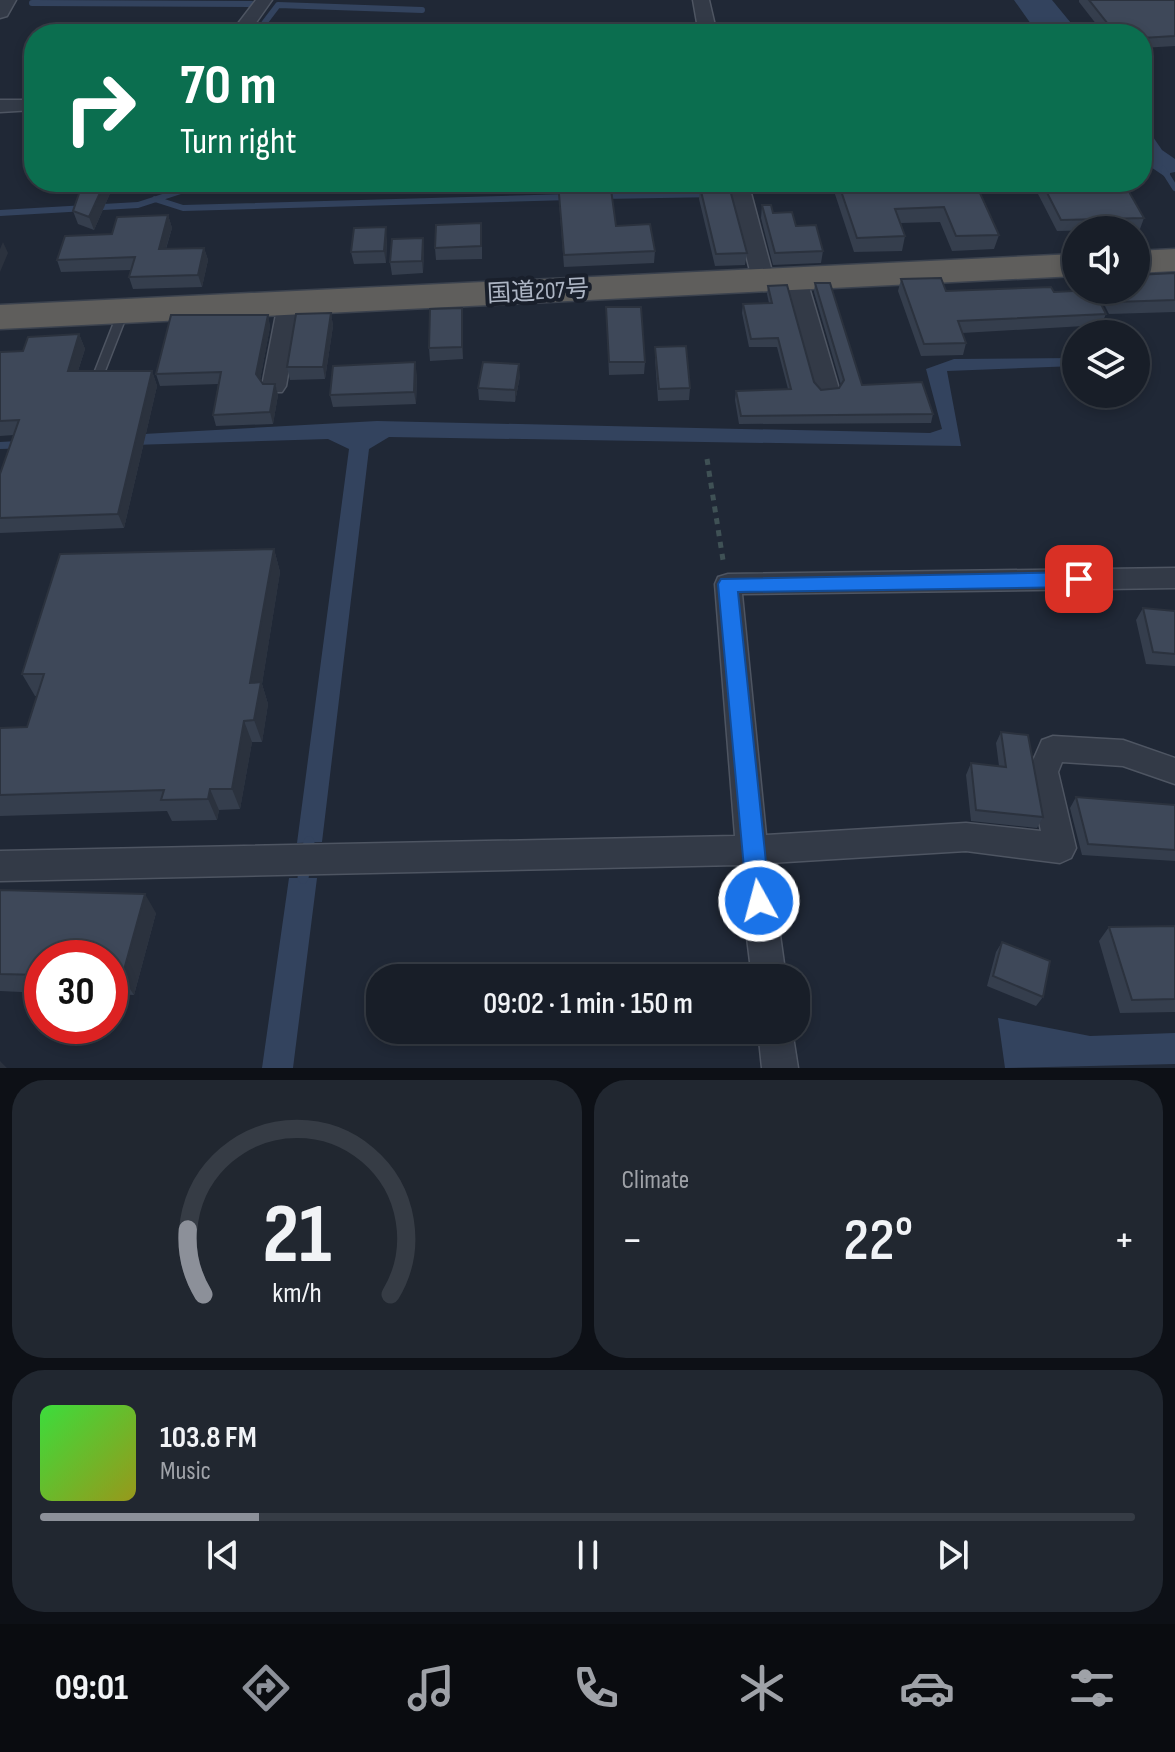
<!DOCTYPE html>
<meta charset="utf-8">
<style>
:root{--surface:#181e28;--page:#212730;--text:#f1f3f6;--muted:#9fa2a8;--line:#363c45;--accent:#8c9099}
body{margin:0;font-family:"Sofia Sans Condensed","Noto Sans JP",sans-serif;background:var(--page);color:var(--text);height:100vh;display:flex;flex-direction:column;font-size:30px;white-space:nowrap}
*{box-sizing:border-box;margin:0}
p{font-size:26px;color:var(--muted)}
.icon{flex:none;width:44px;height:44px;fill:none;stroke:currentColor;stroke-width:2;stroke-linecap:round;stroke-linejoin:round}
.map{position:relative;height:1068px;overflow:hidden}
.sheet{display:flex;flex-direction:column;gap:12px;padding:12px;background:#0d1016;flex:1}
.sheet>*{flex:none}
.banner{position:absolute;left:24px;top:24px;width:1128px;height:168px;border-radius:32px;box-shadow:0 4px 12px #0003,0 0 0 2px var(--line);background:#0b6e4f;color:#fff;overflow:hidden}
.controls{position:absolute;left:1062px;top:216px;display:grid;gap:16px}
.controls a{display:grid;place-items:center;width:88px;height:88px;border-radius:50%;background:var(--surface);box-shadow:0 4px 12px #0003,0 0 0 2px var(--line);font-size:40px}
.speed{position:absolute;left:24px;top:940px;display:flex;gap:16px;font-size:40px;font-weight:700;text-align:center}
.speed>*{display:grid;place-content:center;width:104px;height:104px;border-radius:50%;background:var(--surface);box-shadow:0 4px 12px #0003,0 0 0 2px var(--line);line-height:1}
.speed .limit{border:12px solid #d22;background:#fff;color:#111}
.pin{position:absolute;display:grid;place-items:center;width:68px;height:68px;color:#fff;margin:-34px;border-radius:16px;box-shadow:0 4px 12px #0006}
.me{position:absolute;width:88px;margin:-44px;rotate:353deg;stroke-linejoin:round;filter:drop-shadow(0 0 6px #0008)}
.turn{display:flex;align-items:center;gap:28px;height:168px;padding:0 24px;font-size:36px}
.turn .icon{width:104px;height:104px;stroke-width:2.5}
.turn b{display:block;font-size:56px;line-height:68px}
.big{font-size:60px;font-weight:600;line-height:1.1}
.sheet .card{flex:1;display:flex;flex-direction:column;justify-content:center;gap:12px;min-width:0;padding:0 28px;border-radius:32px;background:var(--page)}
.sheet .dial{align-items:center;gap:0}
.dial svg{height:208px;overflow:visible;fill:none;stroke:var(--line);stroke-width:7;stroke-linecap:round;text-anchor:middle}
.dial text{fill:var(--text);stroke:none}
.song{display:flex;align-items:center;gap:24px}
.cover{width:96px;height:96px;border-radius:12px;background:linear-gradient(135deg,hsl(120 70% 55%),hsl(60 70% 35%))}
.played{height:8px;border-radius:4px;background:linear-gradient(90deg,var(--accent) 20%,var(--line) 20%)}
.keys{display:flex;justify-content:space-around;direction:ltr}
.heat{display:flex;justify-content:space-between;align-items:center;font-size:44px;direction:ltr}
.sheet .tiles{flex:1;display:grid;gap:12px;grid-template-columns:1fr 1fr}
.card:last-child{grid-column:span 2}
.trip{position:absolute;left:366px;top:964px;width:444px;height:80px;border-radius:32px;background:var(--surface);box-shadow:0 4px 12px #0003,0 0 0 2px var(--line);font-weight:600;line-height:80px;text-align:center}
.tabs{display:flex;height:128px;justify-content:space-around;align-items:center;background:#0a0c10;color:var(--muted)}
.tabs .icon{width:56px;height:56px}
.tabs .active{color:var(--accent)}
.tabs b{font-size:36px;color:var(--text)}
.map>svg:first-child{display:block}
.water{fill:#33435e}
.lines{fill:none;stroke-linecap:round;stroke-linejoin:round}
.stream-far1{stroke:#33435e;stroke-width:6}
.stream{stroke:#33435e;stroke-width:11}
.service-casing{stroke:#4e5562;stroke-width:3}
.minor-casing{stroke:#4e5562;stroke-width:3}
.tertiary-casing{stroke:#4e5562;stroke-width:3}
.trunk-casing{stroke:#3b424e;stroke-width:3}
.path{stroke:#3f5155;stroke-width:5;stroke-dasharray:6 6;stroke-linecap:butt}
.service{fill:#333a47;fill-rule:evenodd}
.minor{fill:#333a47;fill-rule:evenodd}
.tertiary{fill:#333a47;fill-rule:evenodd}
.trunk{fill:#5f5e5c;fill-rule:evenodd}
.wall{fill:#353e4d}
.shaded-wall{fill:#2b323e}
.building{fill:#3e4859;stroke:#2b323e;stroke-width:2}
.route{fill:#1a73e8;stroke:#114b97;stroke-width:2}
.labels{text-anchor:middle;stroke-width:8;stroke-linejoin:round;paint-order:stroke}
.street-label{font-size:24px;fill:#adb5c4;stroke:#191f2b}
</style>
<div class="map">
<svg width="1175" height="1068" viewBox="0 0 1175 1068">
<rect width="100%" height="100%" fill="#202836"/>
<path class="water" d="M1014 0H1052L1080 34H1038Z
M1142 121 1162 150 1175 159V172L1170 173V180L1142 161Z
M1076 358V366L947 371 961 446 389 437 369 449 322 842 297 843 349 449 328 439 0 449V442L377 421 930 433 942 429 926 369 954 359Z
M289 878H317L293 1068H262Z
M998 1018 1090 1036 1175 1033V1064L1005 1068Z"/>
<g class="lines">
<path class="stream-far1" d="M32 3 252 4
M256 34 278 5 422 10
M1163 169 1175 188
M600 196 721 194 720 182
M155 199 183 208 570 197
M0 213 138 205 193 187 194 182"/>
<path class="stream" d="M303 878 309 842"/>
<g class="service-casing">
<path id="service" d="M123 309 128 312 103 376 98 380 94 379 93 376 118 312Z"/>
</g>
<g class="minor-casing">
<path id="minor" d="M256 0H272L248 34H230Z
M693 0H709L717 34H699Z
M0 100H34V110L0 112Z
M728 182H748L774 279 771 284H755L752 279Z
M795 270 806 277 839 389 835 395H819L815 389 784 277Z
M289 297 297 299 300 304 286 386 282 392H266L262 386 278 304 281 299Z
M1175 568V588L742 594 766 835 966 823 1041 831 1028 772 1042 740 1053 736 1123 740 1175 758V784L1123 766 1062 762 1058 772 1076 848 1071 858 1060 863 966 851 770 863 786 978H752L738 865 0 881V851L735 836 715 584 718 577 728 574Z
M758 1030H792L798 1068H762Z"/>
</g>
<g class="tertiary-casing">
<path id="tertiary" d="M0 0H16L7 16 0 18Z"/>
</g>
<g class="trunk-casing">
<path id="trunk" d="M1175 249V271L1136 273V251Z
M1076 254V276L0 329V305Z"/>
</g>
<path class="path" d="M707 459 723 560"/>
<use href="#service" class="service"/>
<use href="#minor" class="minor"/>
<use href="#tertiary" class="tertiary"/>
<use href="#trunk" class="trunk"/>
</g>
<path class="wall" d="M1079 0H1175V46L1142 48V34H1104L1079 2Z
M83 182H115L94 230 78 224 73 211Z
M409 182H647V185H610L616 226 655 251 654 263 564 267 558 187 410 190Z
M831 182H908L999 235 994 249 952 251 940 222 901 223 905 236 902 251 854 252Z
M975 182H1038L1036 188 979 190Z
M1042 183 1103 191 1144 218 1140 229 1057 231 1038 194Z
M700 187 747 253 745 265 715 266 699 199Z
M762 205 796 226 823 251 821 263 773 265 761 218Z
M168 215 172 228 166 249 204 248 208 260 202 287 133 289 129 277 131 270 61 272 57 260 112 234Z
M482 236V259L436 260 435 248Z
M423 238 424 250 423 273 392 275 390 262Z
M387 239 386 263 354 264 351 252Z
M1175 273V312L1109 314 1097 290H1136Z
M901 279 946 291 1054 292 1106 314 1101 325 962 333 966 343 963 355 921 356 898 291Z
M815 283 862 385 933 414 931 423 739 424 735 400 736 391 788 389 777 347H749L742 313 743 304 769 303 767 294 768 286 814 382 821 390 839 388 841 385 814 292Z
M606 307 645 362 644 374 609 375Z
M331 313 333 326 325 379 290 380 287 367Z
M268 315 270 327 260 380 263 384H275L278 395 273 424 216 426 213 415 218 384 160 386 156 374Z
M463 320V359L430 361 429 348Z
M79 334 85 349 78 371H152L157 386 124 528 0 533V474L14 435 0 436V352L23 351Z
M655 347 690 388 689 400 658 401 655 359Z
M417 375 416 404 333 407 330 395Z
M520 376 515 402 479 400 478 388Z
M274 549 280 572 262 684 268 704 262 742H252L240 809 219 810 217 820 172 821 167 811 0 816V728L27 727 37 696H35L22 674Z
M1143 608 1175 611V666L1146 664 1136 620Z
M1001 732 1043 817 1037 828 971 821 966 775 971 763 999 766 996 743Z
M1076 797 1175 805V861L1082 855 1070 808Z
M0 890 156 913 134 995 110 994V958H42V993L0 991Z
M1175 926V1012L1120 1013 1099 941 1109 927Z
M1002 942 1043 997 1036 1006 987 986 996 952Z"/>
<path class="shaded-wall" d="M105 182H115L94 230 89 217Z
M168 215 172 228 162 261 159 249Z
M386 227 387 239 386 263 384 251Z
M423 238 424 250 423 273 422 261Z
M3 242 8 253 0 272V249Z
M204 248 208 260 202 287 198 275Z
M462 308 463 320V359L462 347Z
M331 313 333 326 325 379 323 367Z
M268 315 270 327 259 385 256 374Z
M79 334 85 349 73 386 68 371Z
M415 362 417 375 416 404 414 392Z
M519 364 520 376 515 402V390Z
M152 371 157 386 124 528 118 514Z
M275 384 278 395 273 424 270 412Z
M274 549 280 572 262 684 268 704 262 742 254 720 250 683Z
M244 721 252 742 240 809 232 789Z
M210 789 219 810 217 820 208 799Z
M145 894 156 913 134 995 122 977Z
M0 1061 7 1068H0Z"/>
<path class="building" d="M1089 0H1175V36L1142 38V34H1116Z
M83 182H105L89 217 73 211Z
M558 182H610L616 226 650 224 655 251 564 255Z
M838 182H975L999 235 956 236 944 207 895 209 905 236 857 238Z
M1098 182 1103 191 1128 190 1144 218 1061 220 1042 183Z
M729 186 747 253 716 254 700 187Z
M762 205H771L773 213 792 212 796 226 816 225 823 251 775 253Z
M168 215 159 249 204 248 198 275 129 277 135 257 57 260 65 236 112 234 117 217Z
M481 223V246L435 248 436 225Z
M386 227 384 251 351 252 354 228Z
M423 238 422 261 390 262 392 239Z
M1175 273V300L1114 302 1108 290H1136V275Z
M941 278 946 291 1051 287 1054 292 1094 290 1106 314 958 321 966 343 924 344 901 279Z
M815 283H830L862 385 922 382 933 414 741 416 736 391 791 389 778 338 751 339 743 304 772 303 768 286 787 285 814 382 821 390 839 388 844 380Z
M606 307H641L645 362H609Z
M462 308V347L429 348 430 309Z
M331 313 323 367H287L296 314Z
M171 315H268L256 374 263 384H275L270 412 213 415 221 372 156 374Z
M79 334 68 371H152L118 514 0 518V474L19 420 0 421V352L23 351 28 337Z
M686 346 690 388 659 389 655 347Z
M415 362 414 392 330 395 333 366Z
M483 362 519 364 515 390 478 388Z
M274 549 250 683 261 682 254 720 244 721 232 789H210L208 799 161 800 164 790 0 795V728L27 727 44 674H22L60 554Z
M1143 608 1175 611V654L1153 652Z
M1001 732 1028 735 1043 817 976 810 971 763 1006 767Z
M1076 797 1175 805V850L1088 844Z
M0 890 145 894 122 977H110V958H42V975L0 974Z
M1175 926V999L1132 1000 1109 927Z
M1002 942 1050 961 1043 997 993 976Z"/>
<path class="route" d="M1079 572 1089 579 1079 587 738 592 770 901 767 909 759 912 751 909 747 901 718 584 721 579Z"/>
<g class="labels">
<g class="street-label">
<text transform="translate(538 291) rotate(-3)" y="8">国道207号</text>
</g>
</g>
</svg>
<div class="controls">
<a><svg class="icon" aria-label="sound" viewBox="0 0 24 24"><path d="M4 9h4l5-4v14l-5-4H4zM17 9q2 3 0 6"/></svg></a>
<a><svg class="icon" aria-label="layers" viewBox="0 0 24 24"><path d="M12 4l9 5-9 5-9-5zM3 14l9 5 9-5"/></svg></a>
</div>
<div class="speed"><div class="limit">30</div></div>
<div class="pin" style="left:1079px;top:579px;background:#d93025"><svg class="icon" aria-label="arrive" viewBox="0 0 24 24"><path d="M6 21V4h12l-3 4 3 4H6"/></svg></div>
<svg class="me" style="left:759px;top:901px" viewBox="-20 -20 40 40"><circle r="17" fill="#1a73e8" stroke="#fff" stroke-width="3"/><path d="M0-11L8 9 0 5-8 9z" fill="#fff"/></svg>
<div class="trip">09:02 · 1 min · 150 m</div>
<div class="banner">
<div class="turn"><svg class="icon" aria-label="right" viewBox="0 0 24 24"><path d="M7 20v-9h11M14 6l5 5-5 5"/></svg><div><b>70 m</b>Turn right</div></div>
</div>
</div>
<section class="sheet">
<div class="tiles">
<div class="card dial"><svg viewBox="0 0 100 80">
<path d="M14 69A42 42 0 1 1 86 69"/>
<path d="M14 69A42 42 0 0 1 8 44" stroke="#8c9099"/>
<text x="50" y="56" font-size="32" font-weight="700">21</text>
<text x="50" y="72" font-size="11">km/h</text>
</svg></div>
<div class="card"><p>Climate</p>
<div class="heat"><a>−</a><b class="big">22°</b><a>+</a></div>
</div>
<div class="card">
<div class="song"><i class="cover"></i><div><b>103.8 FM</b><p>Music</p></div></div>
<div class="played"></div>
<div class="keys"><svg class="icon" aria-label="previous" viewBox="0 0 24 24"><path d="M18 5L8 12l10 7zM5 5v14"/></svg><svg class="icon" aria-label="pause" viewBox="0 0 24 24"><path d="M8 5v14M16 5v14"/></svg><svg class="icon" aria-label="next" viewBox="0 0 24 24"><path d="M6 5l10 7-10 7zM19 5v14"/></svg></div>
</div>
</div>
</section>
<nav class="tabs">
<b>09:01</b>
<svg class="icon active" aria-label="directions" viewBox="0 0 24 24"><path d="M12 3l9 9-9 9-9-9zM9 14v-3h6M13 9l2 2-2 2"/></svg>
<svg class="icon" aria-label="music" viewBox="0 0 24 24"><path d="M9 18V5l10-2v13"/><circle cx="6" cy="18" r="3"/><circle cx="16" cy="16" r="3"/></svg>
<svg class="icon" aria-label="phone" viewBox="0 0 24 24"><path d="M5 4h4l2 5-3 2q2 4 5 5l2-3 5 2v4C11 20 4 13 5 4z"/></svg>
<svg class="icon" aria-label="climate" viewBox="0 0 24 24"><path d="M12 3v18M4 7l16 10M4 17L20 7"/></svg>
<svg class="icon" aria-label="car" viewBox="0 0 24 24"><path d="M5 17H2v-5l4-1 3-4h7l3 4 3 1v5h-3M9 17h6M6 11h13"/><circle cx="7" cy="17" r="2"/><circle cx="17" cy="17" r="2"/></svg>
<svg class="icon" aria-label="filters" viewBox="0 0 24 24"><path d="M4 7h16M4 17h16"/><circle cx="9" cy="7" r="2"/><circle cx="15" cy="17" r="2"/></svg>
</nav>
